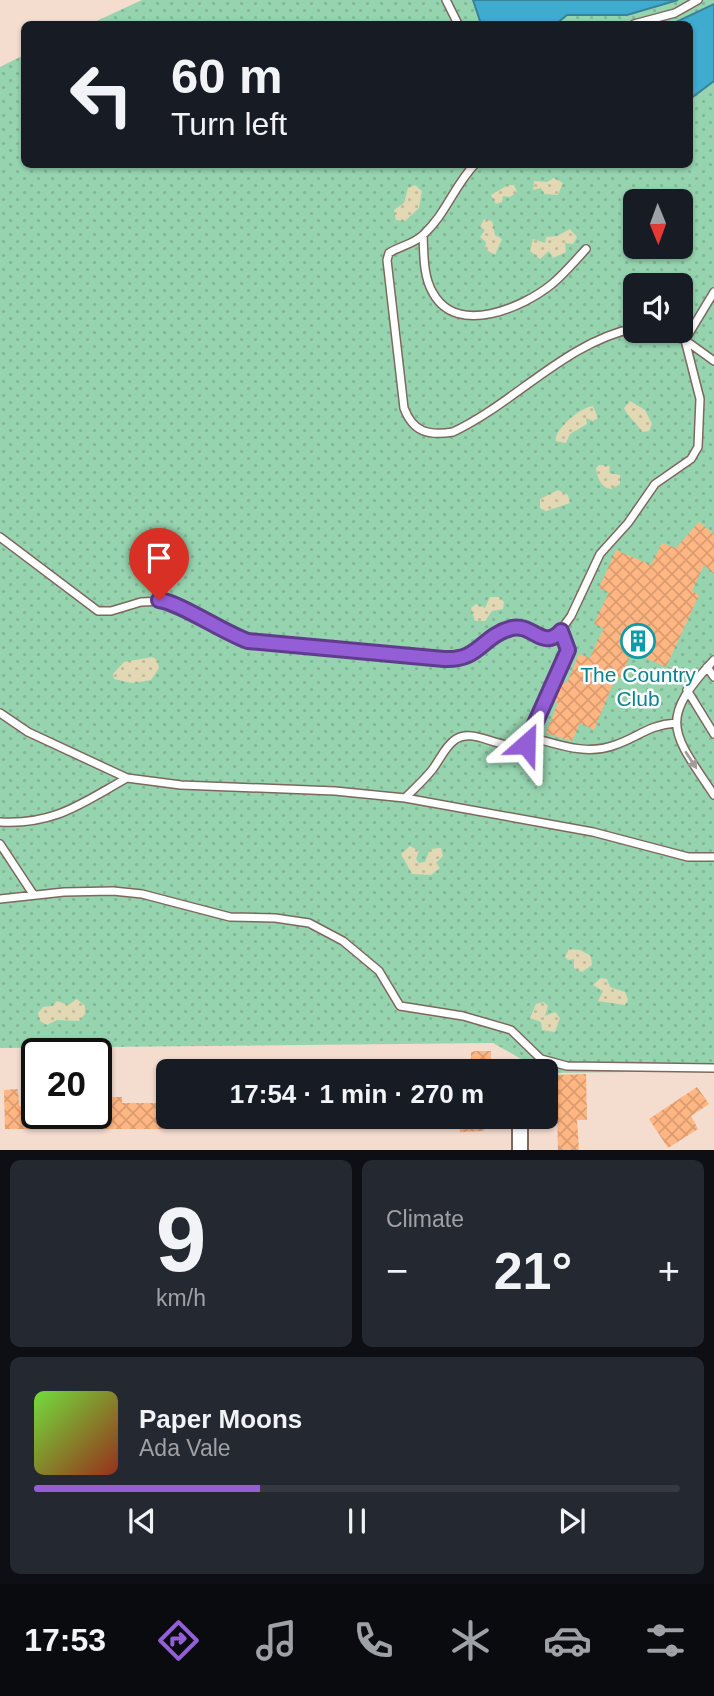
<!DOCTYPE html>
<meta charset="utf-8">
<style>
:root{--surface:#171b24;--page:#242831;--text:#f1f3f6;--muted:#9ea1a6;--line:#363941;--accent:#945ed7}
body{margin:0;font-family:Helvetica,sans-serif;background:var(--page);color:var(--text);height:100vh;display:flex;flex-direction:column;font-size:26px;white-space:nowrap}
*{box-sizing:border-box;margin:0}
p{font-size:23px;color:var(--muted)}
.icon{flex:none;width:38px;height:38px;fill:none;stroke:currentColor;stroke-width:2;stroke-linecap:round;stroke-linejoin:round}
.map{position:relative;height:1150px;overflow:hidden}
.sheet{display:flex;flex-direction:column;gap:10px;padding:10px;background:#0d0f14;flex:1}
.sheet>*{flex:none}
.banner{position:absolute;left:21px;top:21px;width:672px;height:147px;border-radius:10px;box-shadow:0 2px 5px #0004;background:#171b24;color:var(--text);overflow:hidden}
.needle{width:46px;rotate:179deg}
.buttons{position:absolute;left:623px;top:189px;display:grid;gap:14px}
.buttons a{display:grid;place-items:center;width:70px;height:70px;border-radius:10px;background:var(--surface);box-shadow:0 2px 5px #0004;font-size:35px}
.speed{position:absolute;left:21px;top:1038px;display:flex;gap:14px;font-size:35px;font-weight:700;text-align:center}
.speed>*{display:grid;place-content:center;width:91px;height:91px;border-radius:50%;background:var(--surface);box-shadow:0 2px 5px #0004;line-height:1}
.speed .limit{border:4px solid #111;border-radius:10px;background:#fff;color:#111}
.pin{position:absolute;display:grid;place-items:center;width:60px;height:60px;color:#fff;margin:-72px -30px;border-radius:50% 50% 50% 0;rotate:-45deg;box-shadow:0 0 7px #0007}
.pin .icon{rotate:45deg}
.me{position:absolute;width:77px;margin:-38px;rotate:25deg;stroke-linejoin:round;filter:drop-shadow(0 0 5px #0008)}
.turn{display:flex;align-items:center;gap:24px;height:147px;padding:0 35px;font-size:32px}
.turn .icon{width:91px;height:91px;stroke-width:2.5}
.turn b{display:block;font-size:49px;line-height:60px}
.big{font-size:52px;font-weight:600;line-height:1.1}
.sheet .widget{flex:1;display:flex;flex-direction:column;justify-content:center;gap:10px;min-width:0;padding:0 24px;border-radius:10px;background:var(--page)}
.sheet .dial{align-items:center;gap:0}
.dial b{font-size:91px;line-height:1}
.song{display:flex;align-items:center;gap:21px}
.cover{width:84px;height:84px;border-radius:10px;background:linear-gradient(135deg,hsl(100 70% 55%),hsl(10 70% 35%))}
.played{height:7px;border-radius:4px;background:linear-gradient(90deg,var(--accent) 35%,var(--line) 35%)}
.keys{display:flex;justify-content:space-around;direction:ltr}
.heat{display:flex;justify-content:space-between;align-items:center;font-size:38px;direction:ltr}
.sheet .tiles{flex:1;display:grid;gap:10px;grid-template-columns:1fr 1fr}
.widget:last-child{grid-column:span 2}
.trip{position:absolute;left:156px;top:1059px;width:402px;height:70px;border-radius:10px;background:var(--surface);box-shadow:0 2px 5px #0004;font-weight:600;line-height:70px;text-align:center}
.tab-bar{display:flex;height:112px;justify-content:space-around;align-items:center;background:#090b0e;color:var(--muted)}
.tab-bar .icon{width:49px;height:49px}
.tab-bar .selected{color:var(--accent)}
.tab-bar b{font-size:32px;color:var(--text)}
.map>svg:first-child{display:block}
.grass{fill:url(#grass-dots);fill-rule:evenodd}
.sand{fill:url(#sand-dots)}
.water{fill:#3fabce;stroke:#398299;stroke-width:2}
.building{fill:url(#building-cross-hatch)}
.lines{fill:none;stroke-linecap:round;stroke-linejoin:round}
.lane-casing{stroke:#7d685d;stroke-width:10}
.street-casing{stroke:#7d685d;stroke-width:18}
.lane{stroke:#fff;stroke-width:7}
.street{stroke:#fff;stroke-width:14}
.oneway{fill:#a09c9a}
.route-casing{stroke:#603d8c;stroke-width:18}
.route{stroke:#945ed7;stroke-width:12}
.labels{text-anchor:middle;stroke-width:5;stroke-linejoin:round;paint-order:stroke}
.culture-label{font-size:21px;fill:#0d838f;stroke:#fff}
</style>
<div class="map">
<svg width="714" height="1150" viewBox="0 0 714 1150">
<defs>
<pattern id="grass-dots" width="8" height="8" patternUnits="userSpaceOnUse" patternTransform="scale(1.75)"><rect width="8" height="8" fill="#96d4af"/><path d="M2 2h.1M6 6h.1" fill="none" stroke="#81b696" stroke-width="1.8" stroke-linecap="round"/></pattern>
<pattern id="sand-dots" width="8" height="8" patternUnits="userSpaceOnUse" patternTransform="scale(1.75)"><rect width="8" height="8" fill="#e2d8b3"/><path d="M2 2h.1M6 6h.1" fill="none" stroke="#c2b99a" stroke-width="1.8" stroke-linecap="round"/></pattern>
<pattern id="building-cross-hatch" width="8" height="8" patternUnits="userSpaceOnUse" patternTransform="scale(1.75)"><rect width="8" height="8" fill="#ffb682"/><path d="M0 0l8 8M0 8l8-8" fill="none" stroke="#db9c70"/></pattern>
</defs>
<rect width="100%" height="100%" fill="#f4dccf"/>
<path class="grass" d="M142 0H714V1071L546 1073 493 1043 0 1048V67L24 55V164H690V24H90ZM635 201H681V247H635ZM635 285H681V331H635Z"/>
<path class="sand" d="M554 178 563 183 558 195 544 194 541 188 533 190 534 181 547 182Z
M415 185 422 191 419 208 405 221 396 220 394 210 404 203 408 188Z
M508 185H514L517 192 510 197 503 196 502 202 496 204 491 195Z
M484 219 492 221 495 235 502 239 495 255 485 249 486 242 480 237 485 230 480 227Z
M570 229 577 237 573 244 565 243 566 252 553 258 549 251 540 259 530 251 533 239 545 243 546 237 557 236Z
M630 401 645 410 652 424 649 431 642 432C637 423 627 416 624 408Z
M593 406 598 418 593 421 586 418 587 424 570 434 566 443 556 441C554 429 581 407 593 406Z
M599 465 610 466 609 473 620 475V484L611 489C601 488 597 477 596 468Z
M558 490 568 495 570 503 546 511 540 508V499Z
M490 597H499L504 602 503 609 492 611 485 621H475L471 608 476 604 485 608Z
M152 657 157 660 159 668 151 680 132 683 114 679 113 674 124 662Z
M410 846 419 851 416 859 419 863 425 862 430 849 441 848 443 856 436 863 440 868 431 875 412 874 401 854Z
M569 949 580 950 591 956 592 965 582 972 574 968V959L568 960 565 957Z
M601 978 607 979 610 987 625 992 628 1000 625 1005 598 1001 603 991 593 985Z
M77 999 85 1006V1014L79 1021 57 1020 47 1025 40 1021 38 1013 43 1007 52 1006 57 1001 68 1005Z
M544 1002 548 1006 545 1016 555 1012 560 1018 555 1032 542 1030 541 1022 530 1018 536 1004Z"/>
<path class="water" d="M473 0H678L627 15H567L556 24H481Z
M714 4V81L690 99V24H672Z"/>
<path class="building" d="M699 522 714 534V574L704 565 692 591 699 595 666 667 632 652 620 678 616 676 594 730 580 723 572 741 546 733 558 703 554 701 562 681 567 683 579 654 590 658 604 628 594 624 609 592 599 588 616 550 651 565 662 543 676 548Z
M476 1051H491V1071H471V1052Z
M586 1074 587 1120H577L579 1150H558L556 1075Z
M697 1087 709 1104 691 1116 698 1129 668 1148 649 1119Z
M18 1089 19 1106H37V1113H96V1097H122V1103H168V1116H208V1129H5L4 1090Z
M460 1116H483L484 1131 460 1132Z"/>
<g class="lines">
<g class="lane-casing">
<path id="lane" d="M446 0 458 24
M634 24 675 13 698 0
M475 164C454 186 446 214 423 235 414 244 400 246 389 253L387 260 404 408C413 432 428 436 453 432 515 403 566 342 635 328
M423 235C424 255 423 276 433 293 457 337 524 307 552 284 564 274 575 261 586 249
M660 331 685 340 714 361
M0 537 98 611H111L141 602 166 601 224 633 248 641 458 660C478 657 491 633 512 628 529 624 537 641 555 638L571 616 600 554 628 523 655 484 691 459 698 447 700 399 685 340 714 292
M561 631 568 650 530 737C558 744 586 756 615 745 639 737 648 725 676 723
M714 660C657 721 672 732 714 795
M707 667 714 677
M687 690 714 734
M0 713 28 732 127 778 181 785 335 791 405 798C414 789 424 780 432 770 440 760 445 746 456 739 474 727 501 752 526 744L530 737
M405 798 593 832 688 857H714
M0 822C55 825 82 803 127 778
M0 844 33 894
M0 899 64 892 113 891 142 894 230 917 275 918 309 923 343 941 379 971 400 1006 463 1016 511 1030 541 1059 567 1066 714 1068"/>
</g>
<g class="street-casing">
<path id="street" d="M520 1116V1150"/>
</g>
<use href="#lane" class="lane"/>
<use href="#street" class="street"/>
</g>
<defs><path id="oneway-solid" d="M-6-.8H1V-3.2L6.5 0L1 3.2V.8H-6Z" transform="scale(1.75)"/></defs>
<use class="oneway" href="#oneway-solid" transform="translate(691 760) rotate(57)"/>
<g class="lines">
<g class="route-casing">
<path id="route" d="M159 600C181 603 222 632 248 641L444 659C480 661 481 636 512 628 532 623 543 651 561 631L568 650 526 744"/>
</g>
<use href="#route" class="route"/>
</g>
<defs>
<g id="building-ring" transform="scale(1.75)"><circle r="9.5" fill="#fff" stroke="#0f9aa8" stroke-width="1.5"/><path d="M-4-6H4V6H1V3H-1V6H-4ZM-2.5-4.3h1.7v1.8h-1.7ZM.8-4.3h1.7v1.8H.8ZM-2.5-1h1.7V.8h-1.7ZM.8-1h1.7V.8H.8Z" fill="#0f9aa8"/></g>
</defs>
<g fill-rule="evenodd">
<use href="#building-ring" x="638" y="641"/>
</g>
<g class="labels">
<g class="culture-label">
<text x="638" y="682">The Country<tspan x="638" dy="24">Club</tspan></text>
</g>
</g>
</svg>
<div class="buttons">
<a><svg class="needle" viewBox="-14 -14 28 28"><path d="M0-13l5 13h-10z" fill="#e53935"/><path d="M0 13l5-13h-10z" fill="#9ea1a6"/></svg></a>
<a><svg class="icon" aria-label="sound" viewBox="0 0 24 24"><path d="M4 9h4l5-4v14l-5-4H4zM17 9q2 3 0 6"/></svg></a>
</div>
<div class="speed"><div class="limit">20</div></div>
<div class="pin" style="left:159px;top:600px;background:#d93025"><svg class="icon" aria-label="arrive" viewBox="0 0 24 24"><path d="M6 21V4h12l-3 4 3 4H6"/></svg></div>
<svg class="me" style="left:526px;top:744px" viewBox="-20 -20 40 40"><path d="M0-17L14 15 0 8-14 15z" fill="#945ed7" stroke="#fff" stroke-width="4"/></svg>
<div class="trip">17:54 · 1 min · 270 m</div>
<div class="banner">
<div class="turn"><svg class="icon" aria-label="left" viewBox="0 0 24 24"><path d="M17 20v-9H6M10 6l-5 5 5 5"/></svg><div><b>60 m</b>Turn left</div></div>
</div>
</div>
<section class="sheet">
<div class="tiles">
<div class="widget dial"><b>9</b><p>km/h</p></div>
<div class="widget"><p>Climate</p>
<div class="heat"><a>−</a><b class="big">21°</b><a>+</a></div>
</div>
<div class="widget">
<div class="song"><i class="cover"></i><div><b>Paper Moons</b><p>Ada Vale</p></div></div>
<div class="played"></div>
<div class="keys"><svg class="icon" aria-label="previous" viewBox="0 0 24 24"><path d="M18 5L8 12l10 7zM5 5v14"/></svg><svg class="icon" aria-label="pause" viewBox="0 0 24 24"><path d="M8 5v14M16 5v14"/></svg><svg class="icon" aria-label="next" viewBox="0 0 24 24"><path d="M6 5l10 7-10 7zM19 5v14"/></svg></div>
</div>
</div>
</section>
<nav class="tab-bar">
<b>17:53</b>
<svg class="icon selected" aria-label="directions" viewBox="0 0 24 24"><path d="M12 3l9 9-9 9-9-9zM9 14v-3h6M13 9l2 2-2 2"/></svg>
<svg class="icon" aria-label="music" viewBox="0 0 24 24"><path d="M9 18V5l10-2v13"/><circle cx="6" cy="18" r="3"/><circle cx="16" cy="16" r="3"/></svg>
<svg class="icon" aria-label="phone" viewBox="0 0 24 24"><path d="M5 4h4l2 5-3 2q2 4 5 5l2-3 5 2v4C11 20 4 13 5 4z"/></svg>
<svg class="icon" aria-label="climate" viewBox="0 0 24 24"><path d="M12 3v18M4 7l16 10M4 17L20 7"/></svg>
<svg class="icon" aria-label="car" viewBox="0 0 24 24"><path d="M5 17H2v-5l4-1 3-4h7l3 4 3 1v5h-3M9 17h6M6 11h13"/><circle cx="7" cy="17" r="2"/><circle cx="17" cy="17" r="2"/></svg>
<svg class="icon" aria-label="filters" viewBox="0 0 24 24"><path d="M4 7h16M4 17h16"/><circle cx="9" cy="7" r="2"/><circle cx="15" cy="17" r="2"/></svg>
</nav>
